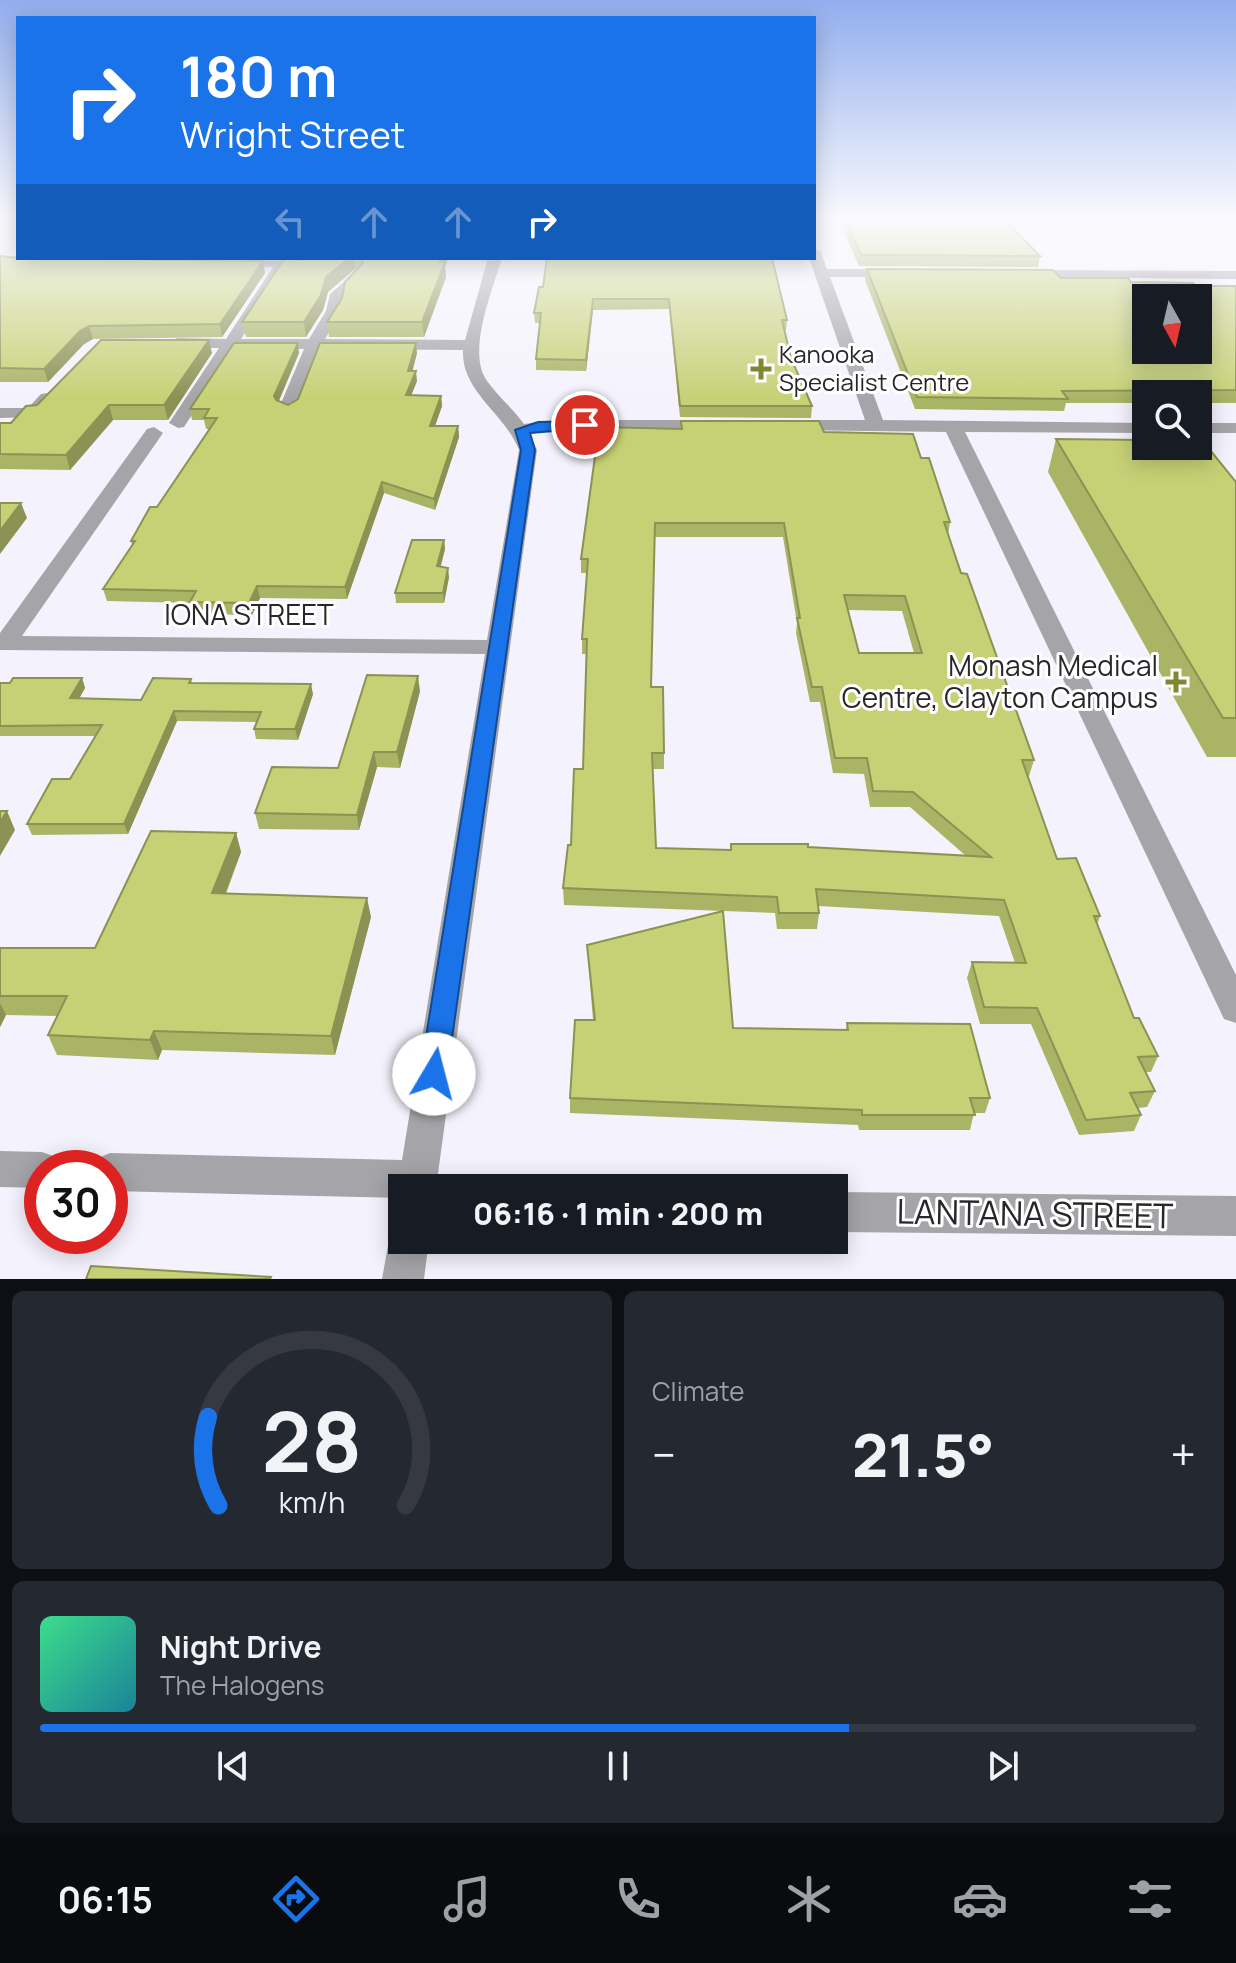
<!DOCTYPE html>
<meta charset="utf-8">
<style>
:root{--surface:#171b24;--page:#242831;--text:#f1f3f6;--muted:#9ea1a6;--line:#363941;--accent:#1a73e8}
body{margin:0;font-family:Manrope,sans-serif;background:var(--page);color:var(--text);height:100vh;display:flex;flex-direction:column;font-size:30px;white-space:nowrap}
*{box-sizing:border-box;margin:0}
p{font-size:26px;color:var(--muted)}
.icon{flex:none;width:44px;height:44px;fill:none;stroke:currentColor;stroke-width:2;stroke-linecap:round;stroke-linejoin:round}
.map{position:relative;height:1279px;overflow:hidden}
.details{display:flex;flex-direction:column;gap:12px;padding:12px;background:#0d0f14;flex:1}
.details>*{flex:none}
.top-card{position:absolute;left:16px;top:16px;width:800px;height:244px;border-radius:0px;box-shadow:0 4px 20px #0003;background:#1a73e8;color:#fff;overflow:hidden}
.needle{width:52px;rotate:172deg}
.fabs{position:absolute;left:1132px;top:284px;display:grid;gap:16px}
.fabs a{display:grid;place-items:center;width:80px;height:80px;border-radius:0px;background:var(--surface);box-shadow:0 4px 20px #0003;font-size:40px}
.speed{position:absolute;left:24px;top:1150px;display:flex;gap:16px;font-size:40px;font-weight:700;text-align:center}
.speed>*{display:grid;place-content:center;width:104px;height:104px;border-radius:50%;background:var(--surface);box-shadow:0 4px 20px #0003;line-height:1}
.speed .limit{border:12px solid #d22;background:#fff;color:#111}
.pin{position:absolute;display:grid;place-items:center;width:68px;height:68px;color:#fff;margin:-34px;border:4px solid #fff;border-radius:50%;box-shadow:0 2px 8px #0007}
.me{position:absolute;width:88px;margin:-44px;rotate:8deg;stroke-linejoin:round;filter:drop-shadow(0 0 6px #0008)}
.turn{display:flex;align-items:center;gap:28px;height:168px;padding:0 32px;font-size:36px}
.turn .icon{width:104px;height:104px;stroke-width:2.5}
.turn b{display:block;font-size:56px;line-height:68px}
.lanes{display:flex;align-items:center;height:76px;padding:0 32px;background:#0003;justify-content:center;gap:40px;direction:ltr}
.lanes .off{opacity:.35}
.big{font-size:60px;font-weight:800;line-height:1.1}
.details .widget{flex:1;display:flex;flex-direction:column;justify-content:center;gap:12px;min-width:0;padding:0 28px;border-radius:12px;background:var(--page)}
.details .dial{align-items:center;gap:0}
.dial svg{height:208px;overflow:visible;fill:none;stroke:var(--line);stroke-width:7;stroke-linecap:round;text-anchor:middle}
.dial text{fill:var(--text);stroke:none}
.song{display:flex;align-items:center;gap:24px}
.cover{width:96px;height:96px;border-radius:12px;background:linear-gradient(135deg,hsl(150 70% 55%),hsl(190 70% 35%))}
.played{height:8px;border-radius:4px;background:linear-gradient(90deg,var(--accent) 70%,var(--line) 70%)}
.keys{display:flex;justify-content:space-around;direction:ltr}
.heat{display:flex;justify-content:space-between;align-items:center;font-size:44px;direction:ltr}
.details .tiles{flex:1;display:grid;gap:12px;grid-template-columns:1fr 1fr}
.widget:last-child{grid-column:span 2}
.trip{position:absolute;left:388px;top:1174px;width:460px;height:80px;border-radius:0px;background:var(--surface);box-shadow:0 4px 20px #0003;font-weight:800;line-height:80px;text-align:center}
.menu{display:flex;height:128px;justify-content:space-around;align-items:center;background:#090b0e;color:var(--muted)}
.menu .icon{width:56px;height:56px}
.menu .active{color:var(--accent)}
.menu b{font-size:36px;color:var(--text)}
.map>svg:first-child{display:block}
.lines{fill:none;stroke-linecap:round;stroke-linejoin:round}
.minor{fill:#a5a5a9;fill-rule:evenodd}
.wall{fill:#aab465;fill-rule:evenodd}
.shaded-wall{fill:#8b9253}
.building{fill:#c6d176;stroke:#8b9253;stroke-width:2;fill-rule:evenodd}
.route{fill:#1a73e8;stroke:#114b97;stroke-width:2}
.poi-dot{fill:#7f8733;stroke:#fff;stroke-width:3}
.labels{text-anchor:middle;stroke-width:6;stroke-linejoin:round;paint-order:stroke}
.far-poi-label{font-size:24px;fill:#27272a;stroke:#fff;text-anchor:start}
.street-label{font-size:28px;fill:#27272a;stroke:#fff}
.poi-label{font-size:28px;fill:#27272a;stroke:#fff;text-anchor:end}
.near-street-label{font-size:34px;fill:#27272a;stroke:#fff}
</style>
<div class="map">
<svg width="1236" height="1279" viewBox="0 0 1236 1279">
<rect width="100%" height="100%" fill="#f4f3fd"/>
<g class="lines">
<path class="minor" d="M814 248 821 252 827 269H898L905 273 898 277H830L883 420 1146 423V433L965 432 1236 975V1023L1224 1019 946 432 788 430 779 425 788 420H865L809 258H814Z
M488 258H502C493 289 466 352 487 381 498 396 513 409 524 424L555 420H711L720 425 711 430H555L530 434 537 450 436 1188H402V1198L110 1191V1168H93L96 1159 110 1153 402 1160 485 654 0 650V633L147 429 154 427 163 433 22 636 487 640 519 450C505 413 461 392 463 350L320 349 297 408 288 413 279 408 304 349 235 348 184 427 178 428 169 423 219 348H177L169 343 177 338 226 339 273 267 228 266 226 263 233 259H283L290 263 241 339H309L326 311 330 294 356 271 363 275 344 295 342 311 325 339 465 340Z
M1026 270 1236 271V279L1021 277 1019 274Z
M47 393 56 398 39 417 0 418V408H28L41 394Z
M1198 423H1236V433H1198Z
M0 1151 42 1152 56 1157 60 1168H42V1188L0 1187Z
M834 1192 1236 1196V1236L834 1232Z
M402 1223V1240H429L424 1279H382L389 1240 395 1226Z"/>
</g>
<path class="wall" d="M839 220H1005L1040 256 1038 267 859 266Z
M0 256 263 261 265 273 222 337 93 339 84 344 48 382H0Z
M302 258H448V259L445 267 446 277 424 337H329L327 322 342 298 357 269 356 268 328 292 323 310 306 337H246L242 322Z
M547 258 787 320 786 330H784L791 358 812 406 811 418 680 417 669 309 593 310 586 371 536 370V359L540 323H535L534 313 543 287Z
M867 269 1061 278 1196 286H1236V403H1198V394H1146V403H1066L1064 411 915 409 865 280Z
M212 353 168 420H113L70 470 0 469V423H11L37 405Z
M299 353 279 401 288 405 417 353 412 371 417 381 411 395 441 396 442 406 435 426H458L459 437 435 510 384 493 347 599 260 598 252 615 193 614 190 603 107 601 103 589 132 545 131 541 157 507 210 429H206L204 420H192L190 409Z
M681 421 824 432 921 458 950 522 948 535 961 573 1034 760 1029 776H1028L1057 859 1100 916 1097 925 1134 1018 1158 1056 1151 1072H1145L1155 1091 1147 1107 1138 1108 1141 1115 1134 1131 1079 1135 1031 1024H980L967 978 972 962 1015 963 999 916 818 906 819 913 817 929H777L775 913 564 905 563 888 571 845 583 769 587 654H582V639L587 573H581V559L681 428ZM655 537H783L797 623 796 633 810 702H820L833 773 864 774 870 807H910L966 856 731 844 730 850 656 848 653 769H664V753L651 687ZM848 610 902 611 914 653H859Z
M1056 439 1236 482V757H1207L1048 472Z
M444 540 445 549 441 566 449 577 444 603H396L395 593Z
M82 678 85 688 79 698 141 700 191 679 192 683 313 694 298 740 256 739 254 729 257 722 177 721 128 834 32 835 27 824 70 779 96 736H0V683Z
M420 691 400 768 377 767 359 830 259 829 255 813 338 768Z
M236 833 241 852 226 894 371 917 335 1055 162 1050 158 1060 57 1055 48 1035 58 1016 6 1015 0 1027V948H95Z
M587 945 733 1028 846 1030 847 1023 990 1098 985 1113H974L970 1130H859L858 1125 570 1113V1098L593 1020Z"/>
<path class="shaded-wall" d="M349 258H354L356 268 328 292 323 310 306 337 304 322 326 277Z
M442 258H448L445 267 446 277 424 337 422 322Z
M263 261 265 273 222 337 220 324Z
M593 299V310L586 371V360Z
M89 326 93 339 84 344 48 382 44 369 80 331Z
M209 340 212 353 168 420 164 405Z
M298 343 299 353 276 407 274 396Z
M416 343 417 353 410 381 408 371Z
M416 371 417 381 407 406 406 395Z
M441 396 442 406 431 437 430 426Z
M109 405 113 420 70 470 66 455Z
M458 426 459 437 435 510 434 499Z
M382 482 384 493 347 599 345 587Z
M21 503 27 518 0 554V531Z
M444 540 445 549 438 575 437 566Z
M448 568 449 577 444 603 443 593Z
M257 586 260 598 252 615 249 603Z
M418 676 420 691 400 768 397 752Z
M82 678 85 688 74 708 70 698Z
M311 684 313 694 298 740 295 729Z
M174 711 177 721 128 834 124 824Z
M374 752 377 767 359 830 357 815Z
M7 811 15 830 0 856V822Z
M236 833 241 852 218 912 212 893Z
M367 898 371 917 335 1055 331 1036Z
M0 1003 6 1015 0 1027Z
M154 1031 162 1050 158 1060 150 1040Z"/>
<path class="building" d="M845 220H1005L1040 256 861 255Z
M0 256 18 258 263 261 220 324 89 326 80 331 44 369 0 368Z
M302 258H349L326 277 321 295 304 322H242L284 259 301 260Z
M362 258H442L440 262H445L422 322H327L342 298 345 282 363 263Z
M547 258H772L787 320H782L791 358 812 406H680L669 299H593L586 360 536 359 541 313H534L539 287H543Z
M867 269 1053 270 1061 278H1128L1131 282 1193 283 1196 286H1236V390L1062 391 1068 399 917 397ZM1146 298H1198V350H1146Z
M101 340H209L164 405H109L66 455 0 454V423H11L26 406 37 405Z
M234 343H298L274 396 276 400 288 405 298 399 320 343H416L408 371H416L406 395 441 396 430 426H458L434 499 382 482 345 587 257 586 249 603 190 602 196 591 103 589 135 541H131L150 507H157L217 418H204L209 409H190Z
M681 421H819L824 432 913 434 921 458H929L950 522H944L961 573 967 574 1034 760H1022L1057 859 1076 858 1100 916H1094L1134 1018H1139L1158 1056 1138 1057 1155 1091 1130 1093 1141 1115 1086 1120 1037 1008 984 1007 972 962 1026 963 1004 900 816 889 819 913H779L777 897 563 888 568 845H571L574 769H583L587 639H582L588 559H581L599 427 682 429ZM655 523H784L800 618H797L812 687H822L835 758H867L873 791 913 792 991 857 808 847V844H731V850L656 848 652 753H664L663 687H651ZM844 595 905 596 922 653H859Z
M1056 439 1146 440V446H1198V440H1202L1236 482V718H1223Z
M0 503H21L0 531Z
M412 540H444L437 566 448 568 443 593H395Z
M367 675 418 676 397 752H374L357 815 255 813 272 767 338 768Z
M13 678H82L70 698 141 700 153 678 191 679 189 683 311 684 295 729H254L261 712 174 711 124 824H27L52 779H70L102 725 0 726V683H10Z
M0 811H7L0 822Z
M151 831 236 833 212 893 367 898 331 1036 154 1031 150 1040 48 1035 67 996H0V948H95Z
M723 911 733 1028 848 1030 847 1023 970 1024 990 1098H970L975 1115H862V1110L570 1098 575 1020H595L587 945Z
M91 1266 271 1277 270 1279H86Z"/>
<linearGradient id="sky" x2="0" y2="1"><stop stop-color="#92aeed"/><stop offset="0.55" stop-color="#fafafe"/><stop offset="1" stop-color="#fafafe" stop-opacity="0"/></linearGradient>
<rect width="1236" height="399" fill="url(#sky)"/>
<path class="route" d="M585 421 589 422V428L530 433 535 450 447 1074 443 1082 434 1086 424 1082 420 1074 521 450 515 430 538 422Z"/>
<g class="poi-dot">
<path d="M757 357h8v8h8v8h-8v8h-8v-8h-8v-8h8z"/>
<path d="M1172 670h8v8h8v8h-8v8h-8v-8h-8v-8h8z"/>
</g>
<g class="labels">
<g class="far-poi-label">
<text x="779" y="363">Kanooka<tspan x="779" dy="28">Specialist Centre</tspan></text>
</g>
<g class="street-label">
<text x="249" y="625">IONA STREET</text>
</g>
<g class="poi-label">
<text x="1158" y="676">Monash Medical<tspan x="1158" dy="32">Centre, Clayton Campus</tspan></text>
</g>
<g class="near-street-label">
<text transform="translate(1035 1214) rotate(1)" y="12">LANTANA STREET</text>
</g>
</g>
</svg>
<div class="fabs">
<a><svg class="needle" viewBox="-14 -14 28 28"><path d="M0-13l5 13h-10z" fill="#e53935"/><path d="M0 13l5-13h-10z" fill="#9ea1a6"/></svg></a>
<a><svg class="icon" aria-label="search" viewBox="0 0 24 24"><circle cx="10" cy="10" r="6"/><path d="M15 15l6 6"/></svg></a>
</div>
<div class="speed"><div class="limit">30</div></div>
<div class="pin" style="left:585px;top:425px;background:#d93025"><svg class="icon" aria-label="arrive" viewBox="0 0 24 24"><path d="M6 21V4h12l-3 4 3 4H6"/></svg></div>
<svg class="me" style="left:434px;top:1074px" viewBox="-20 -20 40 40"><circle r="19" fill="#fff"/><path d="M0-13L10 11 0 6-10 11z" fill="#1a73e8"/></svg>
<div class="trip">06:16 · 1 min · 200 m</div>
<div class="top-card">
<div class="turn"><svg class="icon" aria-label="right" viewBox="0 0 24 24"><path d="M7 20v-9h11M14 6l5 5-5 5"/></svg><div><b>180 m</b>Wright Street</div></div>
<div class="lanes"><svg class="icon off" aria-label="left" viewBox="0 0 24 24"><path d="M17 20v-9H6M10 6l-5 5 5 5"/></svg><svg class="icon off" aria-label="ahead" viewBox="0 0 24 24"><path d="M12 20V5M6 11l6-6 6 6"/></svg><svg class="icon off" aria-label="ahead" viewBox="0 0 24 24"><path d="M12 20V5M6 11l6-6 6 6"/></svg><svg class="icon" aria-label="right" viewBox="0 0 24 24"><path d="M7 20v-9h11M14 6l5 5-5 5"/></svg></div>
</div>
</div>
<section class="details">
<div class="tiles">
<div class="widget dial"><svg viewBox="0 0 100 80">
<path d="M14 69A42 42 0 1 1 86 69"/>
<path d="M14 69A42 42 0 0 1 10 35" stroke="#1a73e8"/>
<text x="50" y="56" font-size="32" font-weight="700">28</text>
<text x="50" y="72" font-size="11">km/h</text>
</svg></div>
<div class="widget"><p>Climate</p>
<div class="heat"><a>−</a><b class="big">21.5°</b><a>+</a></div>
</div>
<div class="widget">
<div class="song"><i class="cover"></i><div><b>Night Drive</b><p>The Halogens</p></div></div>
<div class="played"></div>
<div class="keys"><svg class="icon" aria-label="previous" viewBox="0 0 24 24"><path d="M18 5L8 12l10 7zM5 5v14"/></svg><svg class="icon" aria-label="pause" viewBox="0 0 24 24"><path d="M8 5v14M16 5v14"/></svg><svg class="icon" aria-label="next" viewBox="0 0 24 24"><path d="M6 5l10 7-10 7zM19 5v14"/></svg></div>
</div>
</div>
</section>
<nav class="menu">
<b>06:15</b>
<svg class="icon active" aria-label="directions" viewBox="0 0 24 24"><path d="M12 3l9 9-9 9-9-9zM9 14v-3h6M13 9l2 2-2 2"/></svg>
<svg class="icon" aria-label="music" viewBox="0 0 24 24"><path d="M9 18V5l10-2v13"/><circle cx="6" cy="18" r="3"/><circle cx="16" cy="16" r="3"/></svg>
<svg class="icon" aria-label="phone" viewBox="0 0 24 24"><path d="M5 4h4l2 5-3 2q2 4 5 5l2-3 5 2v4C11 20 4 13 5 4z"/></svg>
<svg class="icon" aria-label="climate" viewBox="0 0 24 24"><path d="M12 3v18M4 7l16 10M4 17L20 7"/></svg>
<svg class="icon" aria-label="car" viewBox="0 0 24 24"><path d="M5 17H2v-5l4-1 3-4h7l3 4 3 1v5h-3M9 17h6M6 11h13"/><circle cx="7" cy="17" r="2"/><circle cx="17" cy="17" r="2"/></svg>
<svg class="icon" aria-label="filters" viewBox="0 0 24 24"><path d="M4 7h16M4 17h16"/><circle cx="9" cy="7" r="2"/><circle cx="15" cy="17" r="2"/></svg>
</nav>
